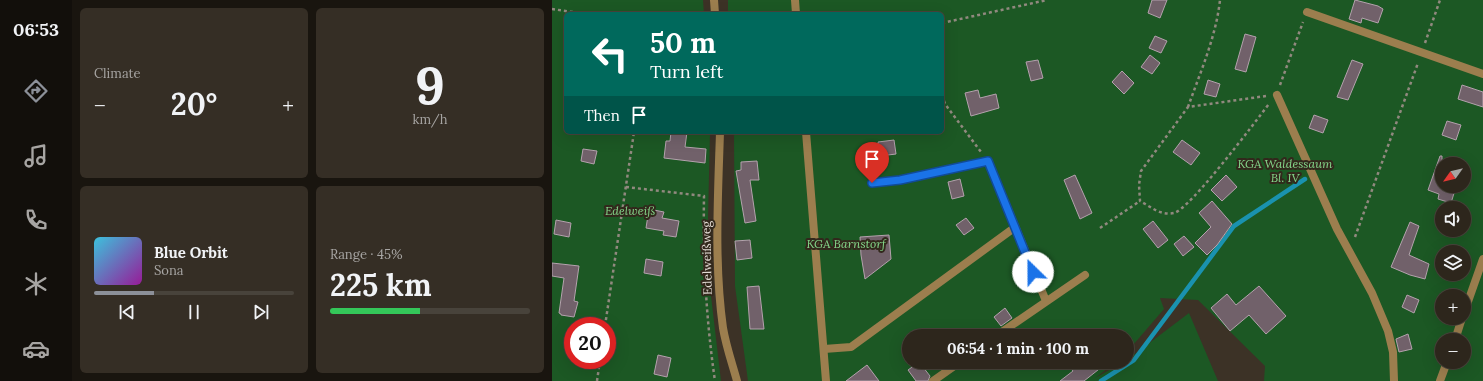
<!DOCTYPE html>
<meta charset="utf-8">
<style>
:root{--surface:#2d261c;--page:#352e25;--text:#f1f3f6;--muted:#a7a5a3;--line:#48433b;--accent:#8c9099}
body{margin:0;font-family:Lora,serif;background:var(--page);color:var(--text);height:100vh;display:flex;flex-direction:column;font-size:15px;white-space:nowrap}
*{box-sizing:border-box;margin:0}
p{font-size:13px;color:var(--muted)}
.icon{flex:none;width:22px;height:22px;fill:none;stroke:currentColor;stroke-width:2;stroke-linecap:round;stroke-linejoin:round}
.map{position:relative;flex:1;overflow:hidden}
.details{display:flex;flex-direction:column;gap:8px;padding:8px;background:#19150f;width:480px}
.details>*{flex:none}
.guide{position:absolute;left:12px;top:12px;width:380px;height:122px;border-radius:6px;box-shadow:0 4px 16px #0002,0 0 0 1px var(--line);background:#00695c;color:#fff;overflow:hidden}
.needle{width:26px;rotate:236deg}
.fabs{position:absolute;left:883px;top:157px;display:grid;gap:8px}
.fabs a{display:grid;place-items:center;width:36px;height:36px;border-radius:50%;background:var(--surface);box-shadow:0 4px 16px #0002,0 0 0 1px var(--line);font-size:20px}
.speed{position:absolute;left:12px;top:317px;display:flex;gap:8px;font-size:20px;font-weight:700;text-align:center}
.speed>*{display:grid;place-content:center;width:52px;height:52px;border-radius:50%;background:var(--surface);box-shadow:0 4px 16px #0002,0 0 0 1px var(--line);line-height:1}
.speed .limit{border:6px solid #d22;background:#fff;color:#111}
.pin{position:absolute;display:grid;place-items:center;width:34px;height:34px;color:#fff;margin:-41px -17px;border-radius:50% 50% 50% 0;rotate:-45deg;box-shadow:0 0 4px #0007}
.pin .icon{rotate:45deg}
.me{position:absolute;width:44px;margin:-22px;rotate:337deg;stroke-linejoin:round;filter:drop-shadow(0 0 3px #0008)}
.turn{display:flex;align-items:center;gap:14px;height:84px;padding:0 20px;font-size:18px}
.turn .icon{width:52px;height:52px;stroke-width:2.5}
.turn b{display:block;font-size:28px;line-height:34px}
.then{display:flex;align-items:center;height:38px;padding:0 20px;background:#0003;gap:8px;font-size:15px}
.big{font-size:30px;font-weight:800;line-height:1.1}
.details .tile{flex:1;display:flex;flex-direction:column;justify-content:center;gap:6px;min-width:0;padding:0 14px;border-radius:6px;background:var(--page)}
.details .dial{align-items:center;gap:0}
.dial b{font-size:52px;line-height:1}
.song{display:flex;align-items:center;gap:12px}
.cover{width:48px;height:48px;border-radius:6px;background:linear-gradient(135deg,hsl(190 70% 55%),hsl(300 70% 35%))}
.played{height:4px;border-radius:2px;background:linear-gradient(90deg,var(--accent) 30%,var(--line) 30%)}
.keys{display:flex;justify-content:space-around;direction:ltr}
.heat{display:flex;justify-content:space-between;align-items:center;font-size:22px;direction:ltr}
.charge{height:6px;border-radius:3px;background:linear-gradient(90deg,#34c759 45%,var(--line) 0)}
.details .tiles{flex:1;display:grid;gap:8px;grid-template-columns:repeat(2,1fr)}
.trip{position:absolute;left:350px;top:329px;width:232px;height:40px;border-radius:20px;background:var(--surface);box-shadow:0 4px 16px #0002,0 0 0 1px var(--line);font-weight:800;line-height:40px;text-align:center}
main{display:flex;flex:1;min-height:0}
.tab-bar{display:flex;flex-direction:column;width:72px;justify-content:space-around;align-items:center;background:#120f0b;color:var(--muted)}
.tab-bar .icon{width:28px;height:28px}
.tab-bar .current{color:var(--accent)}
.tab-bar b{font-size:18px;color:var(--text)}
.map>svg:first-child{display:block}
.green{fill:#1c5824;fill-rule:evenodd}
.lines{fill:none;stroke-linecap:round;stroke-linejoin:round}
.stream{stroke:#1a92af;stroke-width:4.5}
.building{fill:#71616a;stroke:#b4a2ad}
.path{stroke:#91897f;stroke-width:2.5;stroke-dasharray:3 3;stroke-linecap:butt}
.lane{stroke:#9c7e4e;stroke-width:8}
.street{stroke:#9c7e4e;stroke-width:8}
.route-casing{stroke:#114b97;stroke-width:10}
.route{stroke:#1a73e8;stroke-width:7}
.labels{text-anchor:middle;stroke-width:4;stroke-linejoin:round;paint-order:stroke}
.park-label{font-size:12px;font-style:italic;fill:#84d78a;stroke:#32281c}
.street-label{font-size:12px;fill:#e2dbd4;stroke:#32281c}
</style>
<main>
<nav class="tab-bar">
<b>06:53</b>
<svg class="icon current" aria-label="directions" viewBox="0 0 24 24"><path d="M12 3l9 9-9 9-9-9zM9 14v-3h6M13 9l2 2-2 2"/></svg>
<svg class="icon" aria-label="music" viewBox="0 0 24 24"><path d="M9 18V5l10-2v13"/><circle cx="6" cy="18" r="3"/><circle cx="16" cy="16" r="3"/></svg>
<svg class="icon" aria-label="phone" viewBox="0 0 24 24"><path d="M5 4h4l2 5-3 2q2 4 5 5l2-3 5 2v4C11 20 4 13 5 4z"/></svg>
<svg class="icon" aria-label="climate" viewBox="0 0 24 24"><path d="M12 3v18M4 7l16 10M4 17L20 7"/></svg>
<svg class="icon" aria-label="car" viewBox="0 0 24 24"><path d="M5 17H2v-5l4-1 3-4h7l3 4 3 1v5h-3M9 17h6M6 11h13"/><circle cx="7" cy="17" r="2"/><circle cx="17" cy="17" r="2"/></svg>
</nav>
<section class="details">
<div class="tiles">
<div class="tile"><p>Climate</p>
<div class="heat"><a>−</a><b class="big">20°</b><a>+</a></div>
</div>
<div class="tile dial"><b>9</b><p>km/h</p></div>
<div class="tile">
<div class="song"><i class="cover"></i><div><b>Blue Orbit</b><p>Sona</p></div></div>
<div class="played"></div>
<div class="keys"><svg class="icon" aria-label="previous" viewBox="0 0 24 24"><path d="M18 5L8 12l10 7zM5 5v14"/></svg><svg class="icon" aria-label="pause" viewBox="0 0 24 24"><path d="M8 5v14M16 5v14"/></svg><svg class="icon" aria-label="next" viewBox="0 0 24 24"><path d="M6 5l10 7-10 7zM19 5v14"/></svg></div>
</div>
<div class="tile"><p>Range · 45%</p><b class="big">225 km</b><div class="charge"></div></div>
</div>
</section>
<div class="map">
<svg width="931" height="381" viewBox="0 0 931 381">
<rect width="100%" height="100%" fill="#3c3226"/>
<path class="green" d="M0 0H151L152 14H14V132H158L155 262 169 381H0ZM21 326H55V360H21Z
M176 0H931V381H712L713 366 646 300 608 298 612 309 575 352V336H357V362H564L543 378 572 362H575V360L637 313 666 381H196L183 286 182 132H390V14H176ZM890 164H912V186H890ZM890 208H912V230H890ZM890 252H912V274H890ZM890 296H912V318H890ZM890 340H912V362H890Z"/>
<g class="lines">
<path class="stream" d="M549 381 582 360 682 226 753 179"/>
</g>
<path class="building" d="M600 0H615L608 18 596 13Z
M803 0 826 6 831 9 826 23 810 18 809 23 797 19Z
M693 34 704 37 694 72 683 69Z
M603 36 615 41 609 53 597 48Z
M598 55 608 63 600 74 589 67Z
M486 60 491 78 479 81 474 62Z
M800 60 811 64 796 100 785 97Z
M570 71 582 83 572 94 560 82Z
M656 80 668 84 664 97 652 94Z
M910 85 931 92V107L906 99Z
M426 90 428 98 444 94 447 108 419 116 413 93Z
M762 115 776 120 771 133 757 128Z
M895 121 909 125 904 140 890 135Z
M119 132H135L133 147 154 149 153 163 112 158 114 141H118Z
M342 140 344 154 328 156 326 142Z
M630 140 648 153 639 165 621 152Z
M31 149 45 151 42 164 29 161Z
M888 156H890V186L903 190 899 203 886 199 887 194 876 190Z
M205 161 207 180H198L204 221 193 223 184 171 189 170V162Z
M523 175 540 213 528 219 512 180Z
M674 175 685 187 670 201 659 190Z
M408 179 412 196 400 199 396 182Z
M660 201 680 224 665 245 655 255 643 243 659 227 647 213Z
M97 209 112 212 110 218 127 221 124 237 111 235 112 231 94 228Z
M414 218 422 228 412 235 404 225Z
M4 220 19 223 17 237 2 234Z
M601 221 616 240 606 248 591 229Z
M858 222 867 226 857 255 877 264 873 279 858 275 839 267Z
M337 235 339 259 313 279 309 255 308 237Z
M632 236 642 247 631 256 622 244Z
M198 240 200 258 185 260 183 241Z
M94 259 111 262 109 276 92 273Z
M0 263 27 266 22 301 26 302 22 317 9 315V314L7 313 12 278 0 276Z
M207 286 212 329H198L195 287Z
M707 286 734 316 714 334 697 315 678 331 659 308 675 294 684 305Z
M855 295 867 300 862 313 850 307Z
M453 308 460 318 449 326 442 317Z
M856 334 860 349 847 352 844 339Z
M106 355 119 358 115 377 102 374Z
M367 362 378 376 376 381H364L356 370Z
M514 362H556L532 381H508L521 371Z
M315 365 327 381H294Z"/>
<g class="lines">
<path class="path" d="M0 9 34 14
M390 23 495 0
M873 43 888 0
M728 85 751 22
M390 95 393 104 429 152
M714 96 636 107 589 171 587 185 588 201C599 207 609 216 622 213 638 209 703 122 717 104
M636 107C648 73 664 37 668 0
M74 187 152 196C151 259 154 319 163 381
M548 228 588 201
M803 237 866 63
M53 326 82 132
M45 381 48 360"/>
<path class="lane" d="M243 0 244 14
M755 12 931 74
M725 95 785 229 820 293 836 331 841 352 842 381
M254 132 274 381
M320 183 347 180 436 161 494 301
M912 313 931 259
M444 336 533 275
M903 340 910 318
M272 349 299 347 462 228
M381 381 408 362
M888 381 895 362"/>
<path class="street" d="M162 0 163 14
M168 132C166 197 162 263 171 328 174 346 180 363 185 381"/>
</g>
<g class="lines">
<g class="route-casing">
<path id="route" d="M320 183 348 180 436 161 481 272"/>
</g>
<use href="#route" class="route"/>
</g>
<g class="labels">
<g class="park-label">
<text x="733" y="168">KGA Waldessaum<tspan x="733" dy="14">Bl. IV</tspan></text>
<text x="78" y="215">Edelweiß</text>
<text x="294" y="248">KGA Barnstorf</text>
</g>
<g class="street-label">
<text transform="translate(155 258) rotate(-91)" y="4">Edelweißweg</text>
</g>
</g>
</svg>
<div class="fabs">
<a><svg class="needle" viewBox="-14 -14 28 28"><path d="M0-13l5 13h-10z" fill="#e53935"/><path d="M0 13l5-13h-10z" fill="#a7a5a3"/></svg></a>
<a><svg class="icon" aria-label="sound" viewBox="0 0 24 24"><path d="M4 9h4l5-4v14l-5-4H4zM17 9q2 3 0 6"/></svg></a>
<a><svg class="icon" aria-label="layers" viewBox="0 0 24 24"><path d="M12 4l9 5-9 5-9-5zM3 14l9 5 9-5"/></svg></a>
<a>+</a>
<a>−</a>
</div>
<div class="speed"><div class="limit">20</div></div>
<div class="pin" style="left:320px;top:183px;background:#d93025"><svg class="icon" aria-label="arrive" viewBox="0 0 24 24"><path d="M6 21V4h12l-3 4 3 4H6"/></svg></div>
<svg class="me" style="left:481px;top:272px" viewBox="-20 -20 40 40"><circle r="19" fill="#fff"/><path d="M0-13L10 11 0 6-10 11z" fill="#1a73e8"/></svg>
<div class="trip">06:54 · 1 min · 100 m</div>
<div class="guide">
<div class="turn"><svg class="icon" aria-label="left" viewBox="0 0 24 24"><path d="M17 20v-9H6M10 6l-5 5 5 5"/></svg><div><b>50 m</b>Turn left</div></div>
<div class="then">Then<svg class="icon" aria-label="arrive" viewBox="0 0 24 24"><path d="M6 21V4h12l-3 4 3 4H6"/></svg></div>
</div>
</div>
</main>
